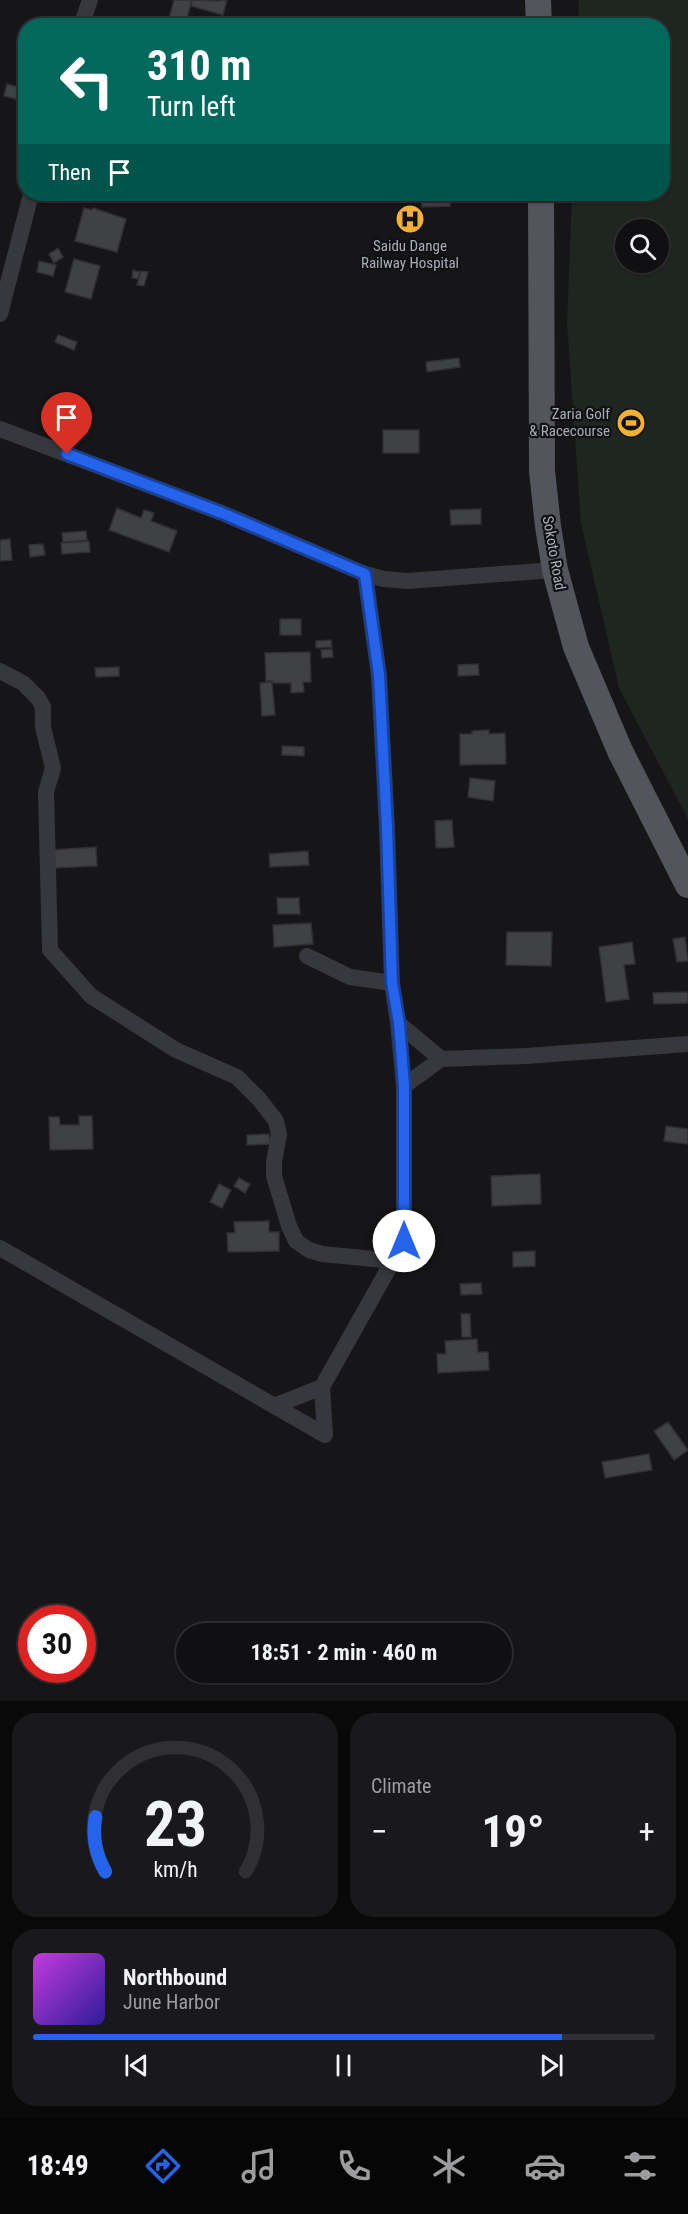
<!DOCTYPE html>
<meta charset="utf-8">
<style>
:root{--surface:#101012;--page:#19191b;--text:#f1f3f6;--muted:#9c9d9f;--line:#303032;--accent:#2563eb}
body{margin:0;font-family:"Roboto Condensed",sans-serif;background:var(--page);color:var(--text);height:100vh;display:flex;flex-direction:column;font-size:22px;white-space:nowrap}
*{box-sizing:border-box;margin:0}
p{font-size:20px;color:var(--muted)}
.icon{flex:none;width:33px;height:33px;fill:none;stroke:currentColor;stroke-width:2;stroke-linecap:round;stroke-linejoin:round}
.map{position:relative;height:1701px;overflow:hidden}
.details{display:flex;flex-direction:column;gap:12px;padding:12px;background:#09090a;flex:1}
.details>*{flex:none}
.top-card{position:absolute;left:18px;top:18px;width:652px;height:183px;border-radius:24px;box-shadow:0 2px 4px #0004,0 0 0 2px var(--line);background:#00695c;color:#fff;overflow:hidden}
.controls{position:absolute;left:615px;top:219px;display:grid;gap:12px}
.controls a{display:grid;place-items:center;width:54px;height:54px;border-radius:50%;background:var(--surface);box-shadow:0 2px 4px #0004,0 0 0 2px var(--line);font-size:30px}
.speed{position:absolute;left:18px;top:1605px;display:flex;gap:12px;font-size:30px;font-weight:700;text-align:center}
.speed>*{display:grid;place-content:center;width:78px;height:78px;border-radius:50%;background:var(--surface);box-shadow:0 2px 4px #0004,0 0 0 2px var(--line);line-height:1}
.speed .limit{border:9px solid #d22;background:#fff;color:#111}
.pin{position:absolute;display:grid;place-items:center;width:51px;height:51px;color:#fff;margin:-62px -26px;border-radius:50% 50% 50% 0;rotate:-45deg;box-shadow:0 0 6px #0007}
.pin .icon{rotate:45deg}
.me{position:absolute;width:66px;margin:-33px;rotate:0deg;stroke-linejoin:round;filter:drop-shadow(0 0 4px #0008)}
.turn{display:flex;align-items:center;gap:21px;height:126px;padding:0 30px;font-size:27px}
.turn .icon{width:78px;height:78px;stroke-width:2.5}
.turn b{display:block;font-size:42px;line-height:51px}
.then{display:flex;align-items:center;height:57px;padding:0 30px;background:#0003;gap:12px;font-size:22px}
.big{font-size:45px;font-weight:700;line-height:1.1}
.details .tile{flex:1;display:flex;flex-direction:column;justify-content:center;gap:9px;min-width:0;padding:0 21px;border-radius:24px;background:var(--page)}
.details .dial{align-items:center;gap:0}
.dial svg{height:156px;overflow:visible;fill:none;stroke:var(--line);stroke-width:7;stroke-linecap:round;text-anchor:middle}
.dial text{fill:var(--text);stroke:none}
.song{display:flex;align-items:center;gap:18px}
.cover{width:72px;height:72px;border-radius:9px;background:linear-gradient(135deg,hsl(290 70% 55%),hsl(250 70% 35%))}
.played{height:6px;border-radius:3px;background:linear-gradient(90deg,var(--accent) 85%,var(--line) 85%)}
.keys{display:flex;justify-content:space-around;direction:ltr}
.heat{display:flex;justify-content:space-between;align-items:center;font-size:33px;direction:ltr}
.details .tiles{flex:1;display:grid;gap:12px;grid-template-columns:1fr 1fr}
.tile:last-child{grid-column:span 2}
.trip{position:absolute;left:176px;top:1623px;width:336px;height:60px;border-radius:30px;background:var(--surface);box-shadow:0 2px 4px #0004,0 0 0 2px var(--line);font-weight:700;line-height:60px;text-align:center}
.tabs{display:flex;height:96px;justify-content:space-around;align-items:center;background:#060607;color:var(--muted)}
.tabs .icon{width:42px;height:42px}
.tabs .selected{color:var(--accent)}
.tabs b{font-size:27px;color:var(--text)}
.map>svg:first-child{display:block}
.green{fill:#1e261f;fill-rule:evenodd}
.building{fill:#404145;stroke:#303034;stroke-width:1.5}
.lines{fill:none;stroke-linecap:round;stroke-linejoin:round}
.minor{stroke:#37383d;stroke-width:16}
.primary{stroke:#53555c;stroke-width:26}
.route-casing{stroke:#184099;stroke-width:15}
.route{stroke:#2563eb;stroke-width:10}
.labels{text-anchor:middle;stroke-width:4.5;stroke-linejoin:round;paint-order:stroke}
.poi-label{font-size:15px;fill:#a8adb8;stroke:#111113}
.street-label{font-size:15px;fill:#a8adb8;stroke:#111113}
</style>
<div class="map">
<svg width="688" height="1701" viewBox="0 0 688 1701">
<rect width="100%" height="100%" fill="#161618"/>
<path class="green" d="M579 0H688V819L619 688 581 523 567 323 572 194H663V26L578 25ZM626 230H658V262H626Z"/>
<path class="building" d="M174 0H192L185 26H167Z
M192 0 217 1 227 0 223 15 191 6Z
M7 84 22 88 19 100 4 96Z
M421 194H450V206L422 207Z
M84 208 92 210 93 208 126 219 117 252 75 241Z
M58 248 63 257 54 263 49 254Z
M74 259 100 266 91 299 65 292Z
M39 261 56 265 53 276 37 272Z
M133 270 140 272 138 279 132 278Z
M141 271 148 272 144 286 137 285Z
M58 335 77 342 74 350 55 342Z
M459 358 460 367 427 372 426 362Z
M383 430H419V453H383Z
M117 508 141 518 144 510 154 513 151 521 177 531 169 552 109 530Z
M481 509V524L451 525 450 510Z
M86 531 87 540 63 542 62 533Z
M10 539 12 560 0 561V540Z
M89 541 90 552 62 554 61 543Z
M43 544 45 555 30 557 29 545Z
M280 619H301V635H280Z
M331 640 332 647 316 648V641Z
M332 649 333 657 322 658 321 650Z
M310 652 311 682H303L304 692 291 693V683H274L273 681H266L265 653Z
M478 664 479 675 458 676V665Z
M119 667V676L96 677 95 668Z
M272 682 275 715 262 716 260 683Z
M489 730V734L505 733 506 764 460 765V734H472V731Z
M282 746 304 747V756L282 755Z
M470 778 495 781 493 801 468 797Z
M452 820 454 847 436 848 435 821Z
M96 847 97 866 55 868 53 850Z
M308 851 309 865 270 867 269 854Z
M277 898H299L300 914H278Z
M311 923 313 944 274 947 273 925Z
M507 932H552L551 966 506 965Z
M685 937 688 961 677 962 673 939Z
M632 942 635 964 624 965 629 999 606 1002 599 947Z
M688 992V1003L654 1004 653 993Z
M79 1116H92L93 1149 50 1150 49 1117H59L60 1125H79Z
M666 1126 688 1129V1144L664 1141Z
M269 1134 270 1144 247 1145V1135Z
M540 1174 541 1204 492 1206 491 1176Z
M239 1178 250 1184 245 1193 234 1186Z
M219 1184 231 1190 222 1208 210 1202Z
M269 1221V1232H279V1251L228 1252 227 1233H235L234 1222Z
M535 1251V1266L513 1267V1252Z
M481 1283 482 1294 461 1295 460 1284Z
M461 1314H470L471 1337H462Z
M477 1339 478 1352H488L489 1370 438 1373 437 1354H446L445 1341Z
M668 1422 688 1450 674 1460 654 1431Z
M649 1454 652 1470 605 1478 602 1462Z"/>
<g class="lines">
<path class="minor" d="M81 26 90 0
M0 314 31 194
M0 429 222 513 365 574 384 579 407 581 555 570
M0 671 23 683 38 698 43 707V727L53 768 46 792 50 950 91 996 176 1050 237 1077 259 1099 276 1121 279 1134 274 1162V1176L289 1226 296 1241 309 1250 322 1254 394 1261
M307 956 350 977 392 983
M398 1023 441 1059
M404 1086 441 1059 526 1056 688 1044
M0 1248 325 1435
M274 1406 322 1387
M325 1435 322 1387 404 1241V1086L398 1023 392 983 387 828 379 676 365 574"/>
<path class="primary" d="M538 0 539 26
M541 194 542 471 548 526 555 570 576 647 620 751 688 885"/>
</g>
<g class="lines">
<g class="route-casing">
<path id="route" d="M67 454 222 513 365 574 379 675 387 828 392 983 399 1023 404 1086V1241"/>
</g>
<use href="#route" class="route"/>
</g>
<defs>
<g id="hospital-disc" transform="scale(1.5)"><circle r="9.5" fill="#f2b134" stroke="#111113"/><path d="M-5-5h3v3.5h4V-5h3V5h-3V1.5h-4V5h-3Z" fill="#111"/></g>
<g id="stadium-disc" transform="scale(1.5)"><circle r="9.5" fill="#f2b134" stroke="#111113"/><path d="M0-5a6.5 5 0 1 0 0 10a6.5 5 0 1 0 0-10ZM-3.5-1.8h7v3.6h-7Z" fill="#111"/></g>
</defs>
<g fill-rule="evenodd">
<use href="#hospital-disc" x="410" y="219"/>
<use href="#stadium-disc" x="631" y="423"/>
</g>
<g class="labels">
<g class="poi-label">
<text x="410" y="251">Saidu Dange<tspan x="410" dy="17">Railway Hospital</tspan></text>
<text x="610" y="419" text-anchor="end">Zaria Golf<tspan x="610" dy="17">&amp; Racecourse</tspan></text>
</g>
<g class="street-label">
<text transform="translate(554 553) rotate(80)" y="5">Sokoto Road</text>
</g>
</g>
</svg>
<div class="controls">
<a><svg class="icon" aria-label="search" viewBox="0 0 24 24"><circle cx="10" cy="10" r="6"/><path d="M15 15l6 6"/></svg></a>
</div>
<div class="speed"><div class="limit">30</div></div>
<div class="pin" style="left:67px;top:454px;background:#d93025"><svg class="icon" aria-label="arrive" viewBox="0 0 24 24"><path d="M6 21V4h12l-3 4 3 4H6"/></svg></div>
<svg class="me" style="left:404px;top:1241px" viewBox="-20 -20 40 40"><circle r="19" fill="#fff"/><path d="M0-13L10 11 0 6-10 11z" fill="#2563eb"/></svg>
<div class="trip">18:51 · 2 min · 460 m</div>
<div class="top-card">
<div class="turn"><svg class="icon" aria-label="left" viewBox="0 0 24 24"><path d="M17 20v-9H6M10 6l-5 5 5 5"/></svg><div><b>310 m</b>Turn left</div></div>
<div class="then">Then<svg class="icon" aria-label="arrive" viewBox="0 0 24 24"><path d="M6 21V4h12l-3 4 3 4H6"/></svg></div>
</div>
</div>
<section class="details">
<div class="tiles">
<div class="tile dial"><svg viewBox="0 0 100 80">
<path d="M14 69A42 42 0 1 1 86 69"/>
<path d="M14 69A42 42 0 0 1 9 41" stroke="#2563eb"/>
<text x="50" y="56" font-size="32" font-weight="700">23</text>
<text x="50" y="72" font-size="11">km/h</text>
</svg></div>
<div class="tile"><p>Climate</p>
<div class="heat"><a>−</a><b class="big">19°</b><a>+</a></div>
</div>
<div class="tile">
<div class="song"><i class="cover"></i><div><b>Northbound</b><p>June Harbor</p></div></div>
<div class="played"></div>
<div class="keys"><svg class="icon" aria-label="previous" viewBox="0 0 24 24"><path d="M18 5L8 12l10 7zM5 5v14"/></svg><svg class="icon" aria-label="pause" viewBox="0 0 24 24"><path d="M8 5v14M16 5v14"/></svg><svg class="icon" aria-label="next" viewBox="0 0 24 24"><path d="M6 5l10 7-10 7zM19 5v14"/></svg></div>
</div>
</div>
</section>
<nav class="tabs">
<b>18:49</b>
<svg class="icon selected" aria-label="directions" viewBox="0 0 24 24"><path d="M12 3l9 9-9 9-9-9zM9 14v-3h6M13 9l2 2-2 2"/></svg>
<svg class="icon" aria-label="music" viewBox="0 0 24 24"><path d="M9 18V5l10-2v13"/><circle cx="6" cy="18" r="3"/><circle cx="16" cy="16" r="3"/></svg>
<svg class="icon" aria-label="phone" viewBox="0 0 24 24"><path d="M5 4h4l2 5-3 2q2 4 5 5l2-3 5 2v4C11 20 4 13 5 4z"/></svg>
<svg class="icon" aria-label="climate" viewBox="0 0 24 24"><path d="M12 3v18M4 7l16 10M4 17L20 7"/></svg>
<svg class="icon" aria-label="car" viewBox="0 0 24 24"><path d="M5 17H2v-5l4-1 3-4h7l3 4 3 1v5h-3M9 17h6M6 11h13"/><circle cx="7" cy="17" r="2"/><circle cx="17" cy="17" r="2"/></svg>
<svg class="icon" aria-label="filters" viewBox="0 0 24 24"><path d="M4 7h16M4 17h16"/><circle cx="9" cy="7" r="2"/><circle cx="15" cy="17" r="2"/></svg>
</nav>
